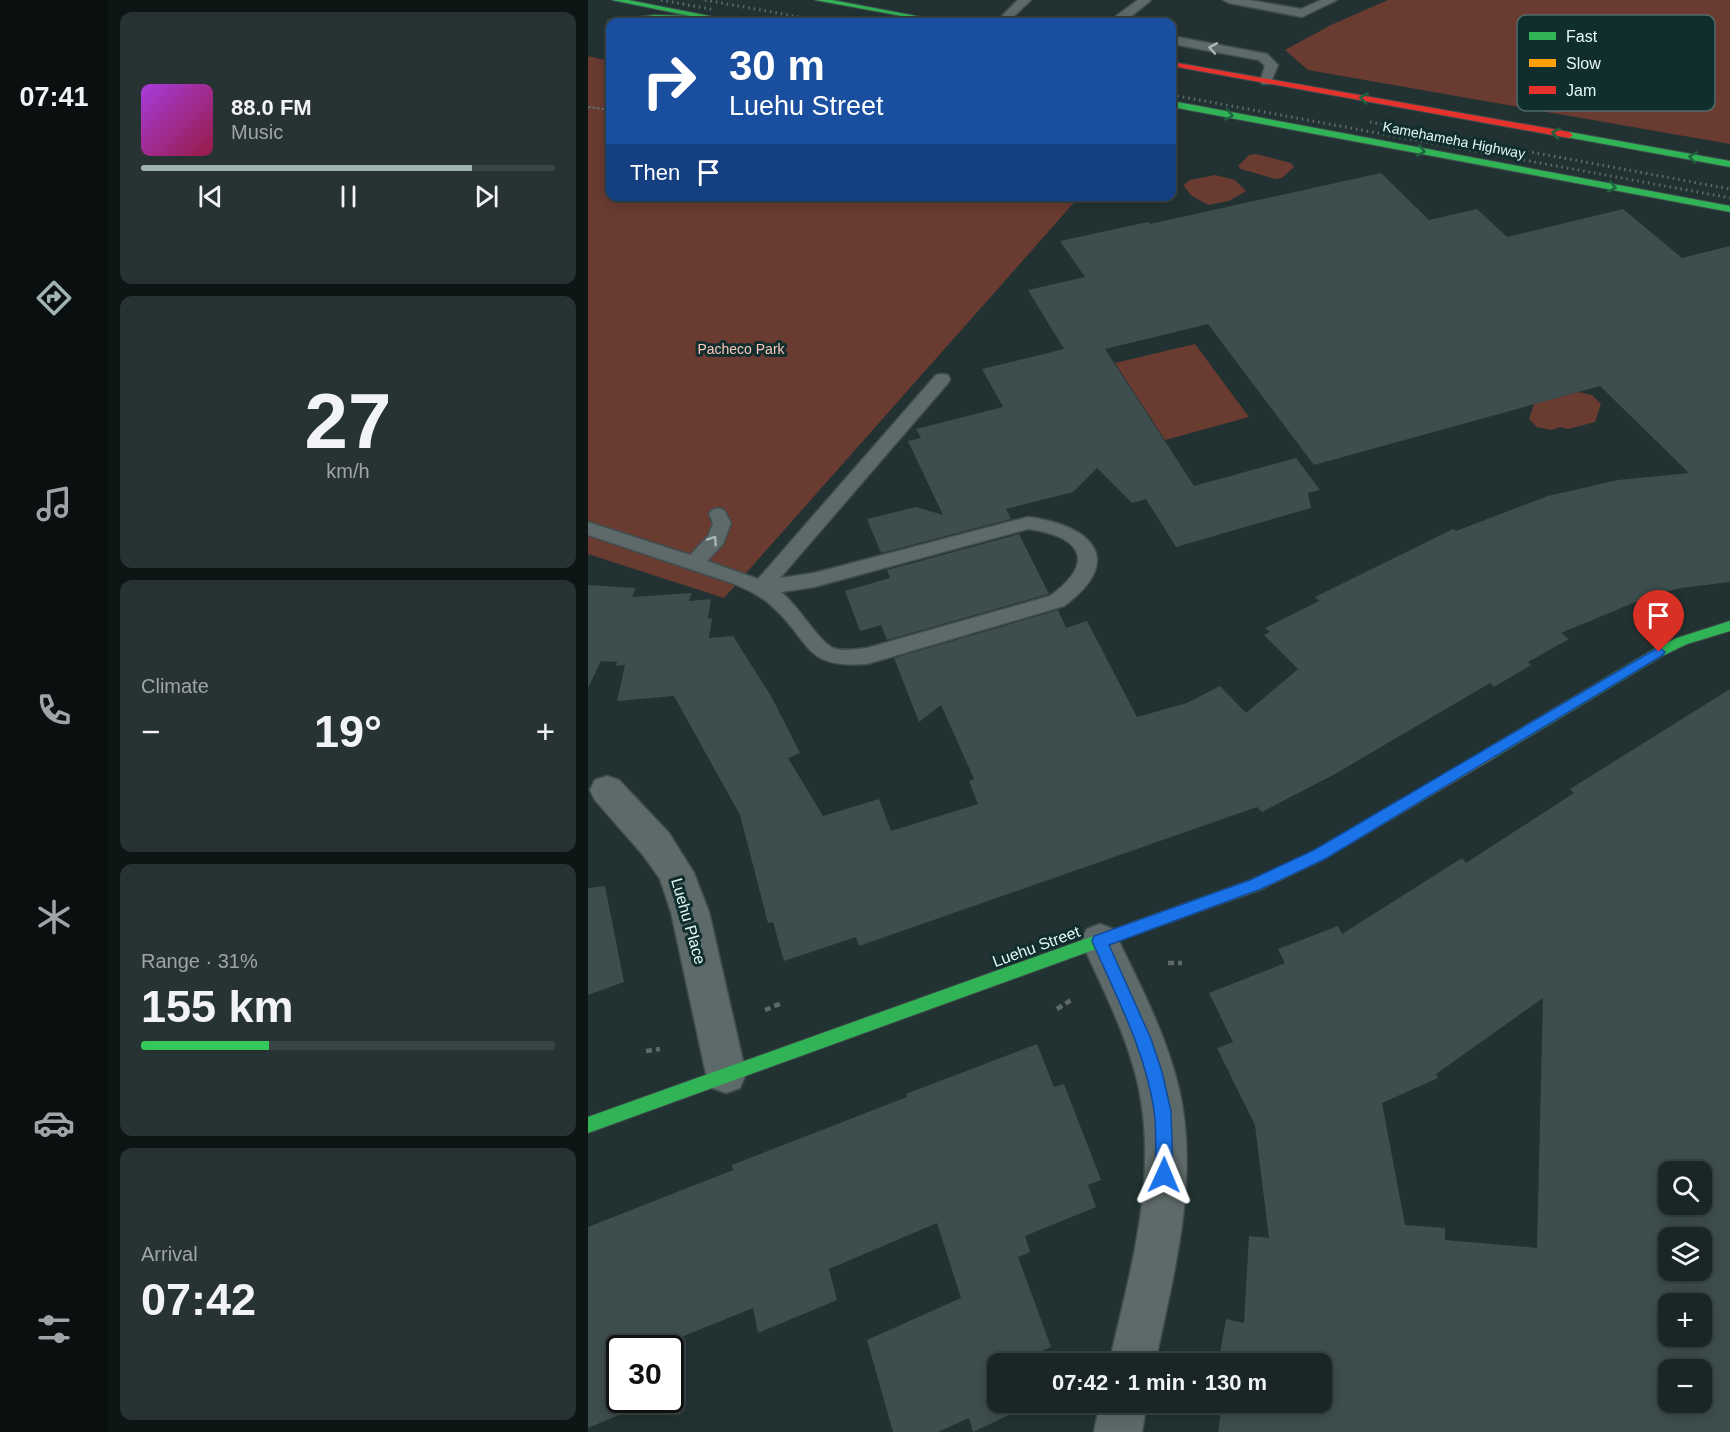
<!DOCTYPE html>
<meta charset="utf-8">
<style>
:root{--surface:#1a2626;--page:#273232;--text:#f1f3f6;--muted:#9fa5a7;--line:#384343;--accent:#a1b2b2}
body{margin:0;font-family:Arial,sans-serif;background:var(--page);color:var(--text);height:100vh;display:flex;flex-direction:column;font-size:22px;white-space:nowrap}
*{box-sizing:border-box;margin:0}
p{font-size:20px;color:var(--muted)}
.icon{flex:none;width:33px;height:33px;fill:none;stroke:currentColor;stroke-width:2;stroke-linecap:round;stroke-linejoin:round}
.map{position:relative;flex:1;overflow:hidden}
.side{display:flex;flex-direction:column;gap:12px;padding:12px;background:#0e1515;width:480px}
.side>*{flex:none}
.hud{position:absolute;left:18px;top:18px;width:570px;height:183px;border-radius:12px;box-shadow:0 3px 15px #0003,0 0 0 2px var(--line);background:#1a4fa0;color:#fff;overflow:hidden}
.controls{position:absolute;left:1070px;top:1161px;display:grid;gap:12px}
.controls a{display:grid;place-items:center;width:54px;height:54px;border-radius:12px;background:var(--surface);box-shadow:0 3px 15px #0003,0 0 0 2px var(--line);font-size:30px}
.speed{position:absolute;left:18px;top:1335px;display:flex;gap:12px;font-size:30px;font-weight:700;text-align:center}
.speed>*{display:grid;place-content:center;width:78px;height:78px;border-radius:50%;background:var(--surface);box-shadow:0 3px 15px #0003,0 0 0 2px var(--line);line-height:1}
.speed .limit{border:3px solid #111;border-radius:9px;background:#fff;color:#111}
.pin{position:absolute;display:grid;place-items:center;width:51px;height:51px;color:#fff;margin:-62px -26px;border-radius:50% 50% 50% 0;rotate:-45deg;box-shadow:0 0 6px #0007}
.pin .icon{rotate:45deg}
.me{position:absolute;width:66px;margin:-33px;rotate:1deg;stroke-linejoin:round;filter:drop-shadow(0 0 4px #0008)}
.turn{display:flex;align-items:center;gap:21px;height:126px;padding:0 24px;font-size:27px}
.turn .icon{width:78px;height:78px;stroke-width:2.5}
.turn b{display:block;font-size:42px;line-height:51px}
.then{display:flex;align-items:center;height:57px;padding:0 24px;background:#0003;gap:12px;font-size:22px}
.big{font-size:45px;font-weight:600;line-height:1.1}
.side .card{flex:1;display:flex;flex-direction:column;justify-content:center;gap:9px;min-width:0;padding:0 21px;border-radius:12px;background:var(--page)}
.side .dial{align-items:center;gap:0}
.dial b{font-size:78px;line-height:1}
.song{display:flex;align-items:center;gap:18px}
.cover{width:72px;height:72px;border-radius:9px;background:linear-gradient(135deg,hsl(280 70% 55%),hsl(340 70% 35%))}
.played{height:6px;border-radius:3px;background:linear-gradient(90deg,var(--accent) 80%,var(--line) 80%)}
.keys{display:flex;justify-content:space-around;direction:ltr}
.heat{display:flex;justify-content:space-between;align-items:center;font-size:33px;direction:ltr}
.charge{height:9px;border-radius:4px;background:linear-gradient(90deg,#34c759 31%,var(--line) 0)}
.trip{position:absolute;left:399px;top:1353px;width:345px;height:60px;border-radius:12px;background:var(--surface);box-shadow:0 3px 15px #0003,0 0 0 2px var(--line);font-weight:600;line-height:60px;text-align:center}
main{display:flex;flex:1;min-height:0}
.tabs{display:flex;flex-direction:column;width:108px;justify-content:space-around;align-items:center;background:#0a0f0f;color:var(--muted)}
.tabs .icon{width:42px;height:42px}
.tabs .selected{color:var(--accent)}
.tabs b{font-size:27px;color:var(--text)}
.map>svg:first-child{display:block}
.green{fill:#6a3b31}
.building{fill:#3e4e4e;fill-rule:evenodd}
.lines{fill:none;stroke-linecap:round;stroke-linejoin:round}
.lane-casing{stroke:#3f4d4d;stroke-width:3}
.street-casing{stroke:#3f4d4d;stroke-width:3}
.fast-casing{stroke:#3f4d4d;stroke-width:2}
.slow-casing{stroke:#3f4d4d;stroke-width:2}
.jam-casing{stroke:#3f4d4d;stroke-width:2}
.path-far1{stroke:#5e6a6a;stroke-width:2;stroke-dasharray:3 1.5;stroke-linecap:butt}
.path{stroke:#5e6a6a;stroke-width:4.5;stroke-dasharray:6 4;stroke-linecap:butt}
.lane{fill:#5e6a69;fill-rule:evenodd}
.street{fill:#5e6a69;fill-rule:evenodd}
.fast{fill:#30b455;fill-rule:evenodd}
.slow{fill:#ff9f0a;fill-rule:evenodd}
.jam{fill:#e5322d;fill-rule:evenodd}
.rail{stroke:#606d6d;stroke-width:3;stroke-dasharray:1.5 4;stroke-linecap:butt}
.oneway{stroke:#a9b8b7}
.oneway2{stroke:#1d643e}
.route{fill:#1a73e8;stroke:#114b97;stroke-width:1.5}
.labels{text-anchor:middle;stroke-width:6;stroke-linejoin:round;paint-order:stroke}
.far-street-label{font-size:14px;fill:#e6f7f7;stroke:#102e2e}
.far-park-label{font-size:14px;fill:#fcc7bb;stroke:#102e2e}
.street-label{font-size:16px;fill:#e6f7f7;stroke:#102e2e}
.key{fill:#102e2e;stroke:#506a6a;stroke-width:1.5}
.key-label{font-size:16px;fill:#e6f7f7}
</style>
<main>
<nav class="tabs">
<b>07:41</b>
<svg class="icon selected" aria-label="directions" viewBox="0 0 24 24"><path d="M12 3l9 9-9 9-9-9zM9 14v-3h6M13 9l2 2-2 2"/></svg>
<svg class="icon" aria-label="music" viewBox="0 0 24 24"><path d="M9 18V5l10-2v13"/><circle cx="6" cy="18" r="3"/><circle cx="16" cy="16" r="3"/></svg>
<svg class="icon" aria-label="phone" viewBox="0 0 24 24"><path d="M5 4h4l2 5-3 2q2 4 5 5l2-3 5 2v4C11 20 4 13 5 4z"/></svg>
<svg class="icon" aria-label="climate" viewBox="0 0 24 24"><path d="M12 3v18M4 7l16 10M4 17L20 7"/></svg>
<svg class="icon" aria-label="car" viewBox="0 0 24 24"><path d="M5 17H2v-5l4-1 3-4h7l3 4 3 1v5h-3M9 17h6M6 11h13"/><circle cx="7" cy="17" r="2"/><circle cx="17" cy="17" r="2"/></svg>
<svg class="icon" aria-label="filters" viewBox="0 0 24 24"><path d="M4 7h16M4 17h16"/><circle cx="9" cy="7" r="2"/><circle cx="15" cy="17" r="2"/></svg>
</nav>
<section class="side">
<div class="card">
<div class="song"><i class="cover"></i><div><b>88.0 FM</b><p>Music</p></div></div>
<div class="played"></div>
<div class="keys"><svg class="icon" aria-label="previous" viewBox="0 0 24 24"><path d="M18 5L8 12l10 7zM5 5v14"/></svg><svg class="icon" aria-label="pause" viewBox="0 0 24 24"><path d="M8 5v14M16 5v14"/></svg><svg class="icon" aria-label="next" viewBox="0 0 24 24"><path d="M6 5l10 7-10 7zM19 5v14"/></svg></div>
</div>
<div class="card dial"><b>27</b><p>km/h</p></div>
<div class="card"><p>Climate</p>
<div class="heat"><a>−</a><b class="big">19°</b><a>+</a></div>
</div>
<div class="card"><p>Range · 31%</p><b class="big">155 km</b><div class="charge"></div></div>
<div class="card"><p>Arrival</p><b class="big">07:42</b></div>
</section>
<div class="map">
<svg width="1142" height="1432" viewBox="0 0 1142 1432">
<rect width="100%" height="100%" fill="#223232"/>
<path class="green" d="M800 0H1142V144L720 70 697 50 743 25Z
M0 56 22 61V196L491 197 136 598 0 554Z
M668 154 703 163 706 167 694 178 687 179 653 169 650 166 661 155Z
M627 175 647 180 658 191 641 201 620 205 604 196 595 185 602 180Z
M607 344 661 417 577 440 527 363Z
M991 392 1004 395 1013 404 1007 422 980 429 973 427 963 430 949 427 941 419 946 404Z"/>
<path class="building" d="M793 173 841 220 889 209 919 237 1035 209 1094 258 1142 246V582L1093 588 1062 596 973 633 981 639 940 662 943 665 906 687 902 683 747 774 674 812 669 807 271 946 268 937 196 961 185 922 180 923 152 815 86 696 29 701 37 665 28 666 29 662 13 661 0 688V585L48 588 44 597 104 593 101 601 123 599 120 619 124 618 121 638 145 636 183 696 212 753 200 758 235 816 291 799 303 831 390 804 381 781 386 779 353 705 331 722 306 658 470 610 478 628 499 621 549 717 599 703 632 686 658 713 710 669 676 635 682 632 677 628 731 601 727 597 865 529 868 531 960 496 1030 480 1101 473 1012 386 726 465 620 324 517 349 606 486 708 458 732 490 720 493 723 508 588 547 558 499 544 503 509 468 485 492 418 509 423 519 293 553 279 519 328 507 355 515 320 441 333 438 328 429 415 407 394 369 476 349 440 290 497 277 472 241 560 222 562 224Z
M431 534 461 594 299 640 293 625 272 631 257 591 302 578 299 570Z
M1142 689V1432H630L634 1402H734V1364H630L638 1319 656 1323 661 1236 681 1238 667 1125 629 1048 645 1042 621 993 697 963 690 949 750 926 754 934 874 858 878 863 986 793 982 789ZM955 998 949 1248 857 1240V1228L817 1225 794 1103 850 1078 848 1074ZM1080 1172H1113V1204H1080ZM1080 1238H1113V1270H1080ZM1080 1304H1113V1336H1080ZM1080 1370H1113V1402H1080Z
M17 886 36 982 0 995V888Z
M449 1044 466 1087 476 1084 513 1180 500 1185 508 1207 437 1236 442 1252 430 1257 463 1347 430 1362V1364H410V1402L444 1404 385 1432 381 1418 350 1432H305L279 1340 373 1298 349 1223 241 1269 249 1300 170 1333 165 1308 66 1348H32V1400H51L52 1406 0 1428V1227L145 1170 144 1165 319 1097 318 1094Z"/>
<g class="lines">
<g class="lane-casing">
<path id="lane" d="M430 0H443L420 22H408Z
M550 0H563L540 19 542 22H528V16Z
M635 0H661L713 9 733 0H749L714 17 641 3Z
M584 36 679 54 690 65 682 84H674L672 81 677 66 671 60 584 44Z
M354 374 360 375 362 379 360 383 192 578 226 573 440 517C503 525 539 559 476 606L279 664C217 668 225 646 188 610 176 597 160 590 144 583L0 535V522L102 555 120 536 125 523 121 514 124 510 130 508 136 510 143 523 135 544 119 561 170 579 348 375ZM440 529C492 536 510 561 462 596L279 648C269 649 255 652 245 648 230 641 210 605 193 592L226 587Z"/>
</g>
<g class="street-casing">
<path id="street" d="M19 776 31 780 81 833 106 873 121 912 158 1074 152 1088 138 1093 124 1088 118 1074 83 912 72 879 55 855 7 800 2 790 7 780Z
M512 924 525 929C550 981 578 1033 591 1089 612 1180 585 1275 567 1364H521C541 1275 570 1181 551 1089 540 1037 515 989 493 941L499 929Z
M512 1402H559L554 1432H506Z"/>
</g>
<g class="fast-casing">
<path id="fast" d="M24 0H40L152 22 67 19 22 24 19 22 20 20 67 15 102 16Z
M227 0H244L360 22H346Z
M584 101 1142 206V212L584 107Z
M981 132 1142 161V167L978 137V133Z
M1142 621V631L1099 644 1076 655 906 758H896L894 754 896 750 1066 649 1089 638Z
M514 933 519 935 522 940 519 945 0 1133V1117Z"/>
</g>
<g class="slow-casing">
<path id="slow" d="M901 749 906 750 908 754 906 758 737 859 672 890 514 947 509 945 506 940 509 935 662 880 727 851Z"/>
</g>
<g class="jam-casing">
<path id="jam" d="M584 62 981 132 985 135 981 138 584 66Z"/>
</g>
<path class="path-far1" d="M0 107 22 110"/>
<path class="path" d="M580 963H594
M469 1009 483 1000
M177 1010 194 1003
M58 1051 72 1049"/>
<use href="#lane" class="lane"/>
<use href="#street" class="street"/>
<use href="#fast" class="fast"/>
<use href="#slow" class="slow"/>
<use href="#jam" class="jam"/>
<path class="rail" d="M73 0 127 10
M117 0 239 22
M584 95 1142 198
M782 122 1142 189"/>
</g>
<defs><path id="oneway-chevron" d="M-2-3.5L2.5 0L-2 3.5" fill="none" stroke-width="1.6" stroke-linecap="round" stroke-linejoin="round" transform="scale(1.5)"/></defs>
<g class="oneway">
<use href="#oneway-chevron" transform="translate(625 48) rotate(-170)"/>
<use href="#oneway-chevron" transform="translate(125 540) rotate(-56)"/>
</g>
<g class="oneway2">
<use href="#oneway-chevron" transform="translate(776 98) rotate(-170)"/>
<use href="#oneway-chevron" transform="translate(641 115) rotate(11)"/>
<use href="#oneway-chevron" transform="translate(968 133) rotate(-170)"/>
<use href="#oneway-chevron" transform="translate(833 151) rotate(11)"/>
<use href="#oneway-chevron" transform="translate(1105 157) rotate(-170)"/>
<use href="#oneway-chevron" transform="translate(1024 187) rotate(11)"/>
</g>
<path class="route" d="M1071 647 1077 652 1075 655 737 859 673 889 521 945 563 1039 574 1072 583 1111 585 1175 583 1181 576 1183 570 1181 568 1175C567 1154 569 1131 566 1110 557 1050 528 996 504 941L506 936 662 880 726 850Z"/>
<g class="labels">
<g class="far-street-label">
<text transform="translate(866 140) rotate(11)" y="5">Kamehameha Highway</text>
</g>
<g class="far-park-label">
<text x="153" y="354">Pacheco Park</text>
</g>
<g class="street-label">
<text transform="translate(101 921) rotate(74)" y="6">Luehu Place</text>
<text transform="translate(448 946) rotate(-20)" y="6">Luehu Street</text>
</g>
</g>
<rect x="929" y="15" width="198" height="96" rx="9" class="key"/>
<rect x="941" y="32" width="27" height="8" fill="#30b455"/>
<rect x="941" y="59" width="27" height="8" fill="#ff9f0a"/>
<rect x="941" y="86" width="27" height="8" fill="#e5322d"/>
<g class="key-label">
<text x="978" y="42">Fast</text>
<text x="978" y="69">Slow</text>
<text x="978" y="96">Jam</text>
</g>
</svg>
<div class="controls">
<a><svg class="icon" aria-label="search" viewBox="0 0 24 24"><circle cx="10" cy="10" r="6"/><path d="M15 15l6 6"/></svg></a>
<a><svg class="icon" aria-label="layers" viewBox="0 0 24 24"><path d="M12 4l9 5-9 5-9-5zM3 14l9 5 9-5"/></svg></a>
<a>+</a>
<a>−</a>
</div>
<div class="speed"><div class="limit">30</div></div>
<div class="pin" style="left:1071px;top:652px;background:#d93025"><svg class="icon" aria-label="arrive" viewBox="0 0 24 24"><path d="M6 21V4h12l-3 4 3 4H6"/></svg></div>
<svg class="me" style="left:576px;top:1175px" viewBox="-20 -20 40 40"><path d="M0-17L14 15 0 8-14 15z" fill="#1a73e8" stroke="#fff" stroke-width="4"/></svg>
<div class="trip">07:42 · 1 min · 130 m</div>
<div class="hud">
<div class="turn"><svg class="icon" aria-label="right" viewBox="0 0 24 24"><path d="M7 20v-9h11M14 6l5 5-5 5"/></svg><div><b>30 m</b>Luehu Street</div></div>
<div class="then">Then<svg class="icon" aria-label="arrive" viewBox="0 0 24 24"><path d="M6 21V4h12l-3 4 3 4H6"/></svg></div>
</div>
</div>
</main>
